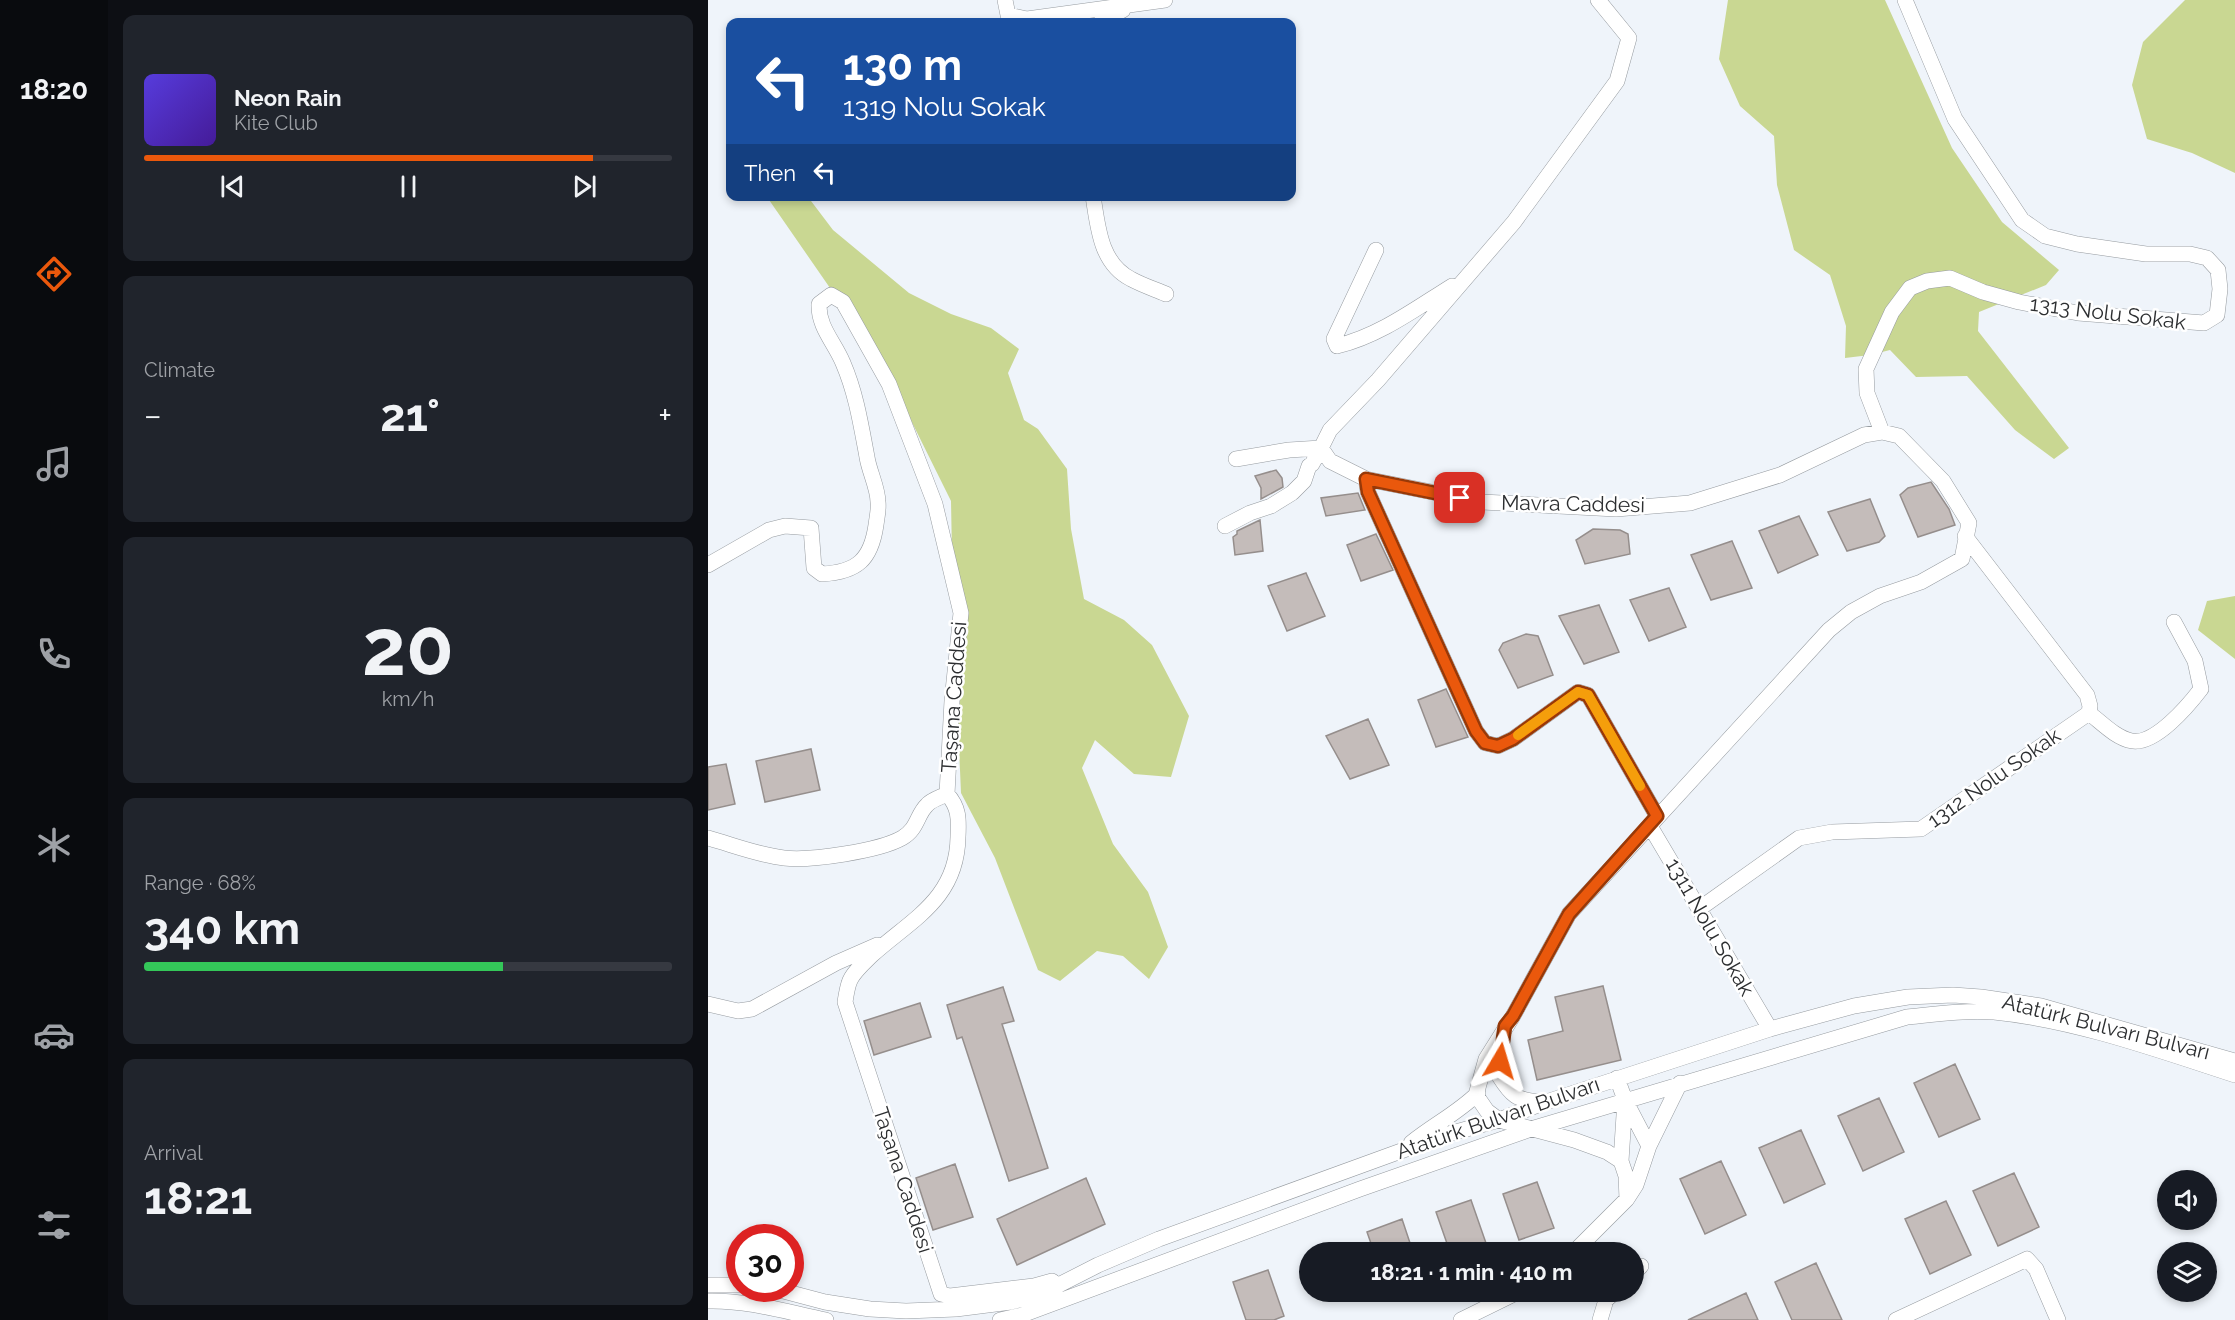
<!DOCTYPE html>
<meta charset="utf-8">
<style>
:root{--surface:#171b24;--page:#20242c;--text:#f1f3f6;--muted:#9ea1a6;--line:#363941;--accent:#ea580c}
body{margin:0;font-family:Raleway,sans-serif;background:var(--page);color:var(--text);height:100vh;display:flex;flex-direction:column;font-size:22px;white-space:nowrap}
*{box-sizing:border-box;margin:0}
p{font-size:20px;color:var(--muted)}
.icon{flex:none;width:33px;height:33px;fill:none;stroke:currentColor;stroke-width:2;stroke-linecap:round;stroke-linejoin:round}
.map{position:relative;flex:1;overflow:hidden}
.sheet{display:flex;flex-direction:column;gap:15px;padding:15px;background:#0d0f14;width:600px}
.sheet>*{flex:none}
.hud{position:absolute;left:18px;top:18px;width:570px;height:183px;border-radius:12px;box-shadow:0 3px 9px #0003;background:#1a4fa0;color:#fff;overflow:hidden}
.controls{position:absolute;left:1449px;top:1170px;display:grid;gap:12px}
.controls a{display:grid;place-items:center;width:60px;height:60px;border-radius:50%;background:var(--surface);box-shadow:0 3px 9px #0003;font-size:30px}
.speed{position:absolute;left:18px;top:1224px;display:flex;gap:12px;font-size:30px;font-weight:700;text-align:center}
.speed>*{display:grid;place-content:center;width:78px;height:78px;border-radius:50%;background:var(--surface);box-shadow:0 3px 9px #0003;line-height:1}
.speed .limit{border:9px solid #d22;background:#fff;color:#111}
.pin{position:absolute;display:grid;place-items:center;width:51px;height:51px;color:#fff;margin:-26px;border-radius:12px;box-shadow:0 3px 9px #0006}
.me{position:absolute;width:66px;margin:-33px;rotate:7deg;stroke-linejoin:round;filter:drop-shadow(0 0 4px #0008)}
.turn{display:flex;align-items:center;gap:21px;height:126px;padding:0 18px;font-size:27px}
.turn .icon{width:78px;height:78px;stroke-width:2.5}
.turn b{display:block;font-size:42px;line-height:51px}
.then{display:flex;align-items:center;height:57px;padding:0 18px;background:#0003;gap:12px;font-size:22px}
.big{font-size:45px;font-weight:700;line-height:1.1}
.sheet .tile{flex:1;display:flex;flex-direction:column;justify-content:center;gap:9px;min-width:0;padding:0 21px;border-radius:12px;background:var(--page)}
.sheet .dial{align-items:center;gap:0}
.dial b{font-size:78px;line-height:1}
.song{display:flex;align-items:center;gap:18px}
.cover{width:72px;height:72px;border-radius:9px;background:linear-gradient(135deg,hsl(250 70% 55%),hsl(260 70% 35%))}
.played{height:6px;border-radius:3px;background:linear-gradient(90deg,var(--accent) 85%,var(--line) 85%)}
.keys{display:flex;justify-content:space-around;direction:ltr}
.heat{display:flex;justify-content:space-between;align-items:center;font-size:33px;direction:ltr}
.charge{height:9px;border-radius:4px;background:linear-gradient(90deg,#34c759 68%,var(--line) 0)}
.trip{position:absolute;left:591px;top:1242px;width:345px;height:60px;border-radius:30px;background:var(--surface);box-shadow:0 3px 9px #0003;font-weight:700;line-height:60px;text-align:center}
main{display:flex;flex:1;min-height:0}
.dock{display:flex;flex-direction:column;width:108px;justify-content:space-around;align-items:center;background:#090b0e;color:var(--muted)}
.dock .icon{width:42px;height:42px}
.dock .current{color:var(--accent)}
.dock b{font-size:27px;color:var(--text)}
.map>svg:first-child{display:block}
.green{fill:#c9d792}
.building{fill:#c4bcba;stroke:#958e8c;stroke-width:1.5}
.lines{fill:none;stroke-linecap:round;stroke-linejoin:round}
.minor-casing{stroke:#969ba0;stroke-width:16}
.minor{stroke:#fff;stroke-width:15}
.route-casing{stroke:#983908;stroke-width:15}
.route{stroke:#ea580c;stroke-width:10}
.slow{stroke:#f59e0b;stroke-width:10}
.labels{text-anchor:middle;stroke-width:5;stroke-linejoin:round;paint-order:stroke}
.street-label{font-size:21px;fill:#2d2f31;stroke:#fff}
</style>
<main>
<nav class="dock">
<b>18:20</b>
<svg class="icon current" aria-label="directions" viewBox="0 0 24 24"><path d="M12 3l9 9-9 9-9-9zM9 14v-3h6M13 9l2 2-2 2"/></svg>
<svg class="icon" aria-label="music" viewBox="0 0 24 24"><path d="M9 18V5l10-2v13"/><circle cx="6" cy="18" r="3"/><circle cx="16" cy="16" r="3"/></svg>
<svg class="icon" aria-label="phone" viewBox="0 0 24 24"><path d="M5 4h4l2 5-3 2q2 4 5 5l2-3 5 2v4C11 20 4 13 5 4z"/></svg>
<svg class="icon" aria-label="climate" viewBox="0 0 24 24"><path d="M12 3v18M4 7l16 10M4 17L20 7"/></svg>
<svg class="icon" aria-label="car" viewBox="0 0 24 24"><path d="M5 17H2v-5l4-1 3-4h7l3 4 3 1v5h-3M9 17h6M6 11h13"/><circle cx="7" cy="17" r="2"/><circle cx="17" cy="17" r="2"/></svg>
<svg class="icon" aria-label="filters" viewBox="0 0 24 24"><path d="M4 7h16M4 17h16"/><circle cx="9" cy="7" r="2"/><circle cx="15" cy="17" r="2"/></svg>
</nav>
<section class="sheet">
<div class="tile">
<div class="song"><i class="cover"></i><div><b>Neon Rain</b><p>Kite Club</p></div></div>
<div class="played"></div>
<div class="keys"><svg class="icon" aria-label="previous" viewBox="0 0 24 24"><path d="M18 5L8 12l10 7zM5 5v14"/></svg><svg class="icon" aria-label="pause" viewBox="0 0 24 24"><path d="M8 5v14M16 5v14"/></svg><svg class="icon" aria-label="next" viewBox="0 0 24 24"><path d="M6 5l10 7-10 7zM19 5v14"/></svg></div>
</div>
<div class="tile"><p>Climate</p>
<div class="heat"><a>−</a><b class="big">21°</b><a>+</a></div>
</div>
<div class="tile dial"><b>20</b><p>km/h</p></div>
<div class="tile"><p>Range · 68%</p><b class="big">340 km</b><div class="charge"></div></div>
<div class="tile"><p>Arrival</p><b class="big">18:21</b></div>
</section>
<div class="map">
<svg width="1527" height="1320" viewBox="0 0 1527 1320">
<rect width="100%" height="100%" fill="#eff4fa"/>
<path class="green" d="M1020 0H1177L1244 148 1294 222 1351 270 1338 285 1271 312 1270 331 1361 448 1346 459 1307 430 1259 376 1208 377 1182 350 1162 355 1137 358 1138 326 1122 275 1086 250 1069 185 1066 136 1032 106 1011 59Z
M1477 0H1527V173L1484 153 1439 139 1424 85 1435 42Z
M59 197H100L125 230 201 293 243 314 283 328 311 349 300 373 316 420 330 429 359 469 363 529 376 599 416 620 444 645 481 716 463 777 426 774 387 740 374 768 405 844 440 892 460 947 441 979 415 956 389 951 352 981 330 970 287 858 253 793 245 608 243 501 176 366Z
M1527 596V659L1490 630 1499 601Z"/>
<path class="building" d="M568 470 574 478 575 487 553 499V488L547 476Z
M1223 482 1241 509 1247 525 1210 537 1192 495 1200 488Z
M650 493 657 510 618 516 613 498Z
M1162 499 1177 536 1171 542 1139 551 1120 512Z
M1091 516 1110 555 1070 573 1051 531Z
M552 520 555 551 527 555 525 537 529 534V531Z
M885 529 912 530 920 534 922 554 877 564 868 540Z
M668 534 685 570 653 581 639 545Z
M1024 541 1044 588 1003 600 983 555Z
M598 573 617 616 579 631 560 586Z
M961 588 978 627 941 641 922 600Z
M891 605 911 652 876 664 851 616Z
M818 634 830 636 845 675 810 688 791 650 795 643Z
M738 689 760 737 728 747 710 700Z
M660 719 681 765 642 779 618 736Z
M103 749 112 790 57 802 48 761Z
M18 764 27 804 0 810V767Z
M895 986 913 1060 829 1080 820 1040 855 1031 847 997Z
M295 987 306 1021 294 1024 340 1168 301 1181 254 1037 249 1039 239 1005Z
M212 1003 223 1037 166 1055 156 1021Z
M1247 1064 1272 1119 1231 1137 1206 1083Z
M1171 1098 1196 1152 1155 1171 1130 1116Z
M1093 1130 1117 1184 1076 1203 1051 1148Z
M1013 1161 1038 1215 997 1234 972 1179Z
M247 1164 265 1217 225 1230 208 1178Z
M1306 1173 1331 1227 1290 1246 1265 1191Z
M378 1178 397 1224 309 1265 289 1219Z
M829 1182 846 1228 811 1240 795 1194Z
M763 1200 779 1246 760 1252H742L728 1212Z
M1238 1201 1263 1255 1222 1274 1197 1219Z
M694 1219 705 1252H666L659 1232Z
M1108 1263 1134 1320H1084L1067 1282Z
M560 1270 576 1316 566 1320H538L525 1282Z
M1038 1293 1050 1320H980Z"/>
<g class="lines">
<g class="minor-casing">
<path id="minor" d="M297 0 300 15 319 19 457 0
M890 0 921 38 909 81 806 222 670 380 622 430 613 448 622 461 658 479 774 502 908 509 982 503 1072 475 1156 435 1174 432 1191 436 1235 481 1261 523 1254 559 1213 582 1172 596 1143 612 1121 630 861 914 805 1016 778 1059 768 1095 779 1111 791 1120 866 1140 899 1152 913 1161 918 1176 919 1199
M393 22 415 10
M385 196C390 227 392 263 423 279 434 285 446 289 458 294
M668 250 626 339 629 346C671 336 707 309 744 286
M1174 432 1159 393 1158 369 1184 312 1202 288 1219 281 1242 278 1275 292 1311 302 1370 313 1496 323 1509 315 1512 289 1510 270 1499 258 1482 254H1438L1369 244 1337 236 1314 220 1247 119 1197 0
M658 479 660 492 768 731 777 743 790 746 805 739 870 692 880 695 949 816
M517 526 542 513 563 506 584 493 596 481 601 466 604 464 613 448 581 450 528 459
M0 565 61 530 77 526 103 528 106 568 114 574C149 572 163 560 168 525 169 517 171 509 170 502 170 488 161 471 159 457 153 425 148 393 135 363 127 343 110 327 111 304L123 295 135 302 181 384 227 504 253 613 244 701 239 794C251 807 251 819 250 837 249 899 204 919 164 955 156 963 144 973 141 983 139 989 138 996 137 1002L233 1294 242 1296 326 1286 344 1281 350 1286
M1381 713C1394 723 1408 738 1424 741 1447 745 1480 706 1493 689L1487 661 1466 622
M942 826 1062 1029
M0 838C25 845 50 855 76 858 103 861 171 851 194 838 210 829 209 814 219 805 223 800 233 797 239 794
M991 909 1091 838 1124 832 1213 829 1381 713 1382 706 1379 695 1257 536
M0 1004 30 1011 44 1009 128 963 169 945
M795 1035 791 1076C803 1095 808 1100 831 1102
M909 1078 917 1100 941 1146
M703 1143C725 1125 750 1113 770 1093
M913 1161 917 1100
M866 1252 919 1199 928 1185 941 1146 972 1083
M926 1273 933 1266
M0 1285H32
M64 1288 117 1302 162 1309 198 1311 248 1309 303 1302 331 1295 390 1265 451 1239 737 1135 791 1120 835 1103 1062 1029 1146 1006 1200 997 1245 995 1273 997 1333 1006 1527 1061
M0 1301C40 1300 79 1312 118 1320
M292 1320 314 1315 652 1189 823 1129 1199 1017C1228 1014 1257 1010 1286 1012 1367 1020 1450 1050 1527 1075
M753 1320 810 1292
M892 1320 898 1300 907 1292
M1188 1320 1319 1259 1328 1269 1350 1320"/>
</g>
<use href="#minor" class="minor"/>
</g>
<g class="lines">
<g class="route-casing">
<path id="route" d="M752 498 658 479 660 492 768 731 777 743 790 746 805 739 870 692 880 695 949 816 861 914 805 1016 797 1026 792 1061"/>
</g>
<use href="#route" class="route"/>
<path class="slow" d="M810 735 870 692 880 695 932 786"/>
</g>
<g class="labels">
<g class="street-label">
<text transform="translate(1400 313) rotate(7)" y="7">1313 Nolu Sokak</text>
<text transform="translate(865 504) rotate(1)" y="7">Mavra Caddesi</text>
<text transform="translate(246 697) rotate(-86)" y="7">Taşana Caddesi</text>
<text transform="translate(1286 778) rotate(-35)" y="7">1312 Nolu Sokak</text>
<text transform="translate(1002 927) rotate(60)" y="7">1311 Nolu Sokak</text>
<text transform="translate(1398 1027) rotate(14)" y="7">Atatürk Bulvarı Bulvarı</text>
<text transform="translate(790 1118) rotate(-19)" y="7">Atatürk Bulvarı Bulvarı</text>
<text transform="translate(195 1180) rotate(72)" y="7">Taşana Caddesi</text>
</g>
</g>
</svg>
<div class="controls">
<a><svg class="icon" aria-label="sound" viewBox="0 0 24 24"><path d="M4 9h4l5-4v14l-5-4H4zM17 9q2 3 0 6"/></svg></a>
<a><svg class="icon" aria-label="layers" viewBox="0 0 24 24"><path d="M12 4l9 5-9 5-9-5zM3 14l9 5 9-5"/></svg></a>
</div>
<div class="speed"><div class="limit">30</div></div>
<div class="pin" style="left:752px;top:498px;background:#d93025"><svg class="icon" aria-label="arrive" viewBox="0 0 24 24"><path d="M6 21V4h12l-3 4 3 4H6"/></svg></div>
<svg class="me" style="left:792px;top:1061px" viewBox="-20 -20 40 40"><path d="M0-17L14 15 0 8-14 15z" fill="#ea580c" stroke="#fff" stroke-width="4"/></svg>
<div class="trip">18:21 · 1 min · 410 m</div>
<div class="hud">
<div class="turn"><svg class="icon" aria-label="left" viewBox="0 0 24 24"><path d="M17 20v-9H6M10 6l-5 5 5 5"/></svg><div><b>130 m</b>1319 Nolu Sokak</div></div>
<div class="then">Then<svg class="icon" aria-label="left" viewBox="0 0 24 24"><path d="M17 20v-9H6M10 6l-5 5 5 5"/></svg></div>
</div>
</div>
</main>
